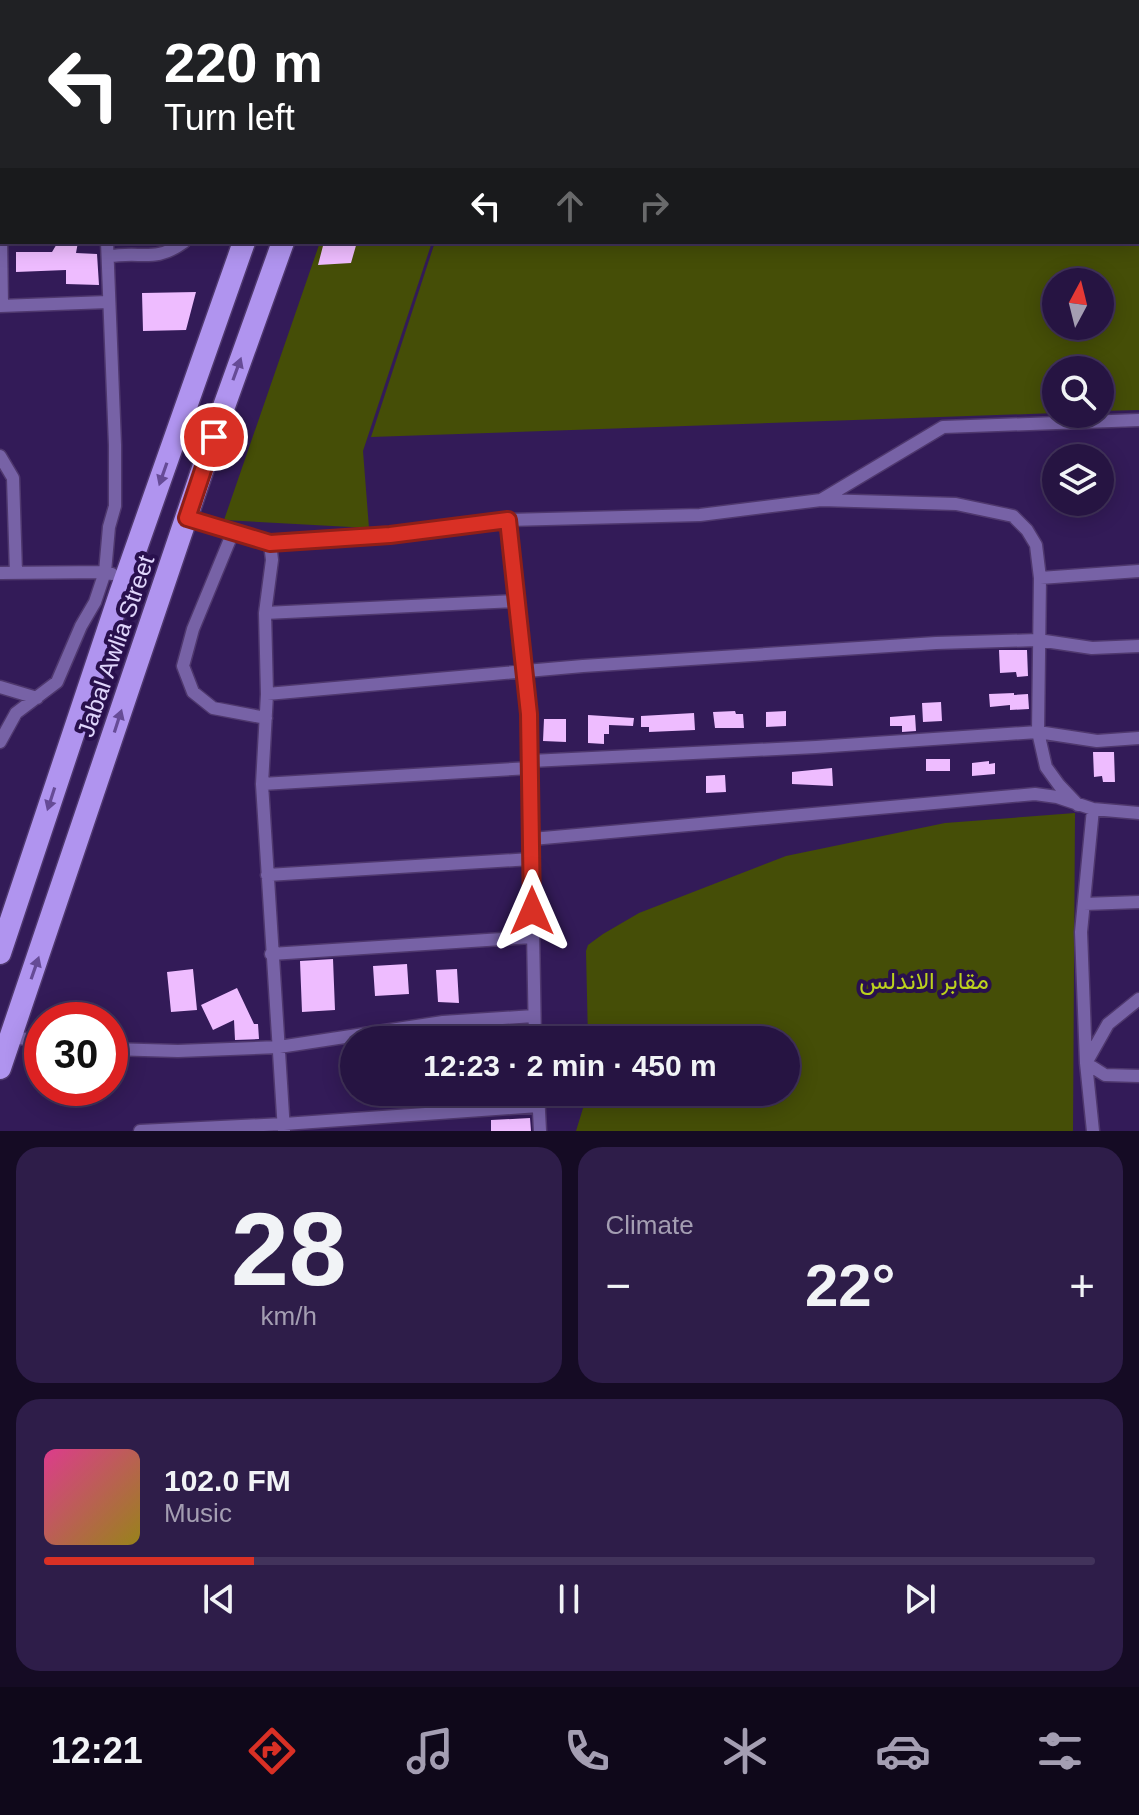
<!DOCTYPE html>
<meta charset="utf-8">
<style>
:root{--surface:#261442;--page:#2e1d49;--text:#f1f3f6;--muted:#a49eb2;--line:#42335b;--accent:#d93025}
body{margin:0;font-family:Helvetica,Vazirmatn,sans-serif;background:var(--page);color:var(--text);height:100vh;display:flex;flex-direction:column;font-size:30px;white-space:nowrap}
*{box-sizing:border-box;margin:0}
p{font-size:26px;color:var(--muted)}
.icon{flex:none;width:44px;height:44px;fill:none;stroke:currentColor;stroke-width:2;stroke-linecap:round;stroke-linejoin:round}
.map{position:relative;height:1131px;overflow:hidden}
.sheet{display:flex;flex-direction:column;gap:16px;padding:16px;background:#150b24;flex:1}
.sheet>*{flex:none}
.guide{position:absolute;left:0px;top:0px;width:1140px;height:244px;box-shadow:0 4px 20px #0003,0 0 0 2px var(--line);background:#202124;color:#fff;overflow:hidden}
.needle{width:52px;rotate:7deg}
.buttons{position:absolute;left:1042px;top:268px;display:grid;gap:16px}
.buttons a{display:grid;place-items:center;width:72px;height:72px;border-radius:50%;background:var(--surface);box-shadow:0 4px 20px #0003,0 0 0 2px var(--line);font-size:40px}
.speed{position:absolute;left:24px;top:1002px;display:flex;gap:16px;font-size:40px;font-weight:700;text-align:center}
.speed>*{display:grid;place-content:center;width:104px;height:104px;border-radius:50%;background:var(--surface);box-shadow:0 4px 20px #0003,0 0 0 2px var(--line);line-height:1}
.speed .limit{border:12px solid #d22;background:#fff;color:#111}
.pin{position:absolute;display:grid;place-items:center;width:68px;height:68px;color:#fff;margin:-34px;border:4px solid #fff;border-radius:50%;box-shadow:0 2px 8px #0007}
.me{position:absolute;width:88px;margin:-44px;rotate:0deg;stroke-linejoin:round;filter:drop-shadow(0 0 6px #0008)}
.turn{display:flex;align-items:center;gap:28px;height:168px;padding:0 32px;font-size:36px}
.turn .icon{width:104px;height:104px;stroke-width:2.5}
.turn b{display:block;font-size:56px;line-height:68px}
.lanes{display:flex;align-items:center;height:76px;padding:0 32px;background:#0003;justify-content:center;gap:40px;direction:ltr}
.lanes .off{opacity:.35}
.big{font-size:60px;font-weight:700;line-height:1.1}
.sheet .widget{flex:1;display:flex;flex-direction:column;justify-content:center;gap:12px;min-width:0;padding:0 28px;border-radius:24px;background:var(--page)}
.sheet .dial{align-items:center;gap:0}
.dial b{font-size:104px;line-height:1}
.song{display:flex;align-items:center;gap:24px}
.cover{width:96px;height:96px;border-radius:12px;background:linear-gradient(135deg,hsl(330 70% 55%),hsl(50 70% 35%))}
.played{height:8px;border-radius:4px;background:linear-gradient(90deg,var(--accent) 20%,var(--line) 20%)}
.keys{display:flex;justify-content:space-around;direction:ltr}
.heat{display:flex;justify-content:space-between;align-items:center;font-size:44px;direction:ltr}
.sheet .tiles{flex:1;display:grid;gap:16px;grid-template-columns:1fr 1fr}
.widget:last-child{grid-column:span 2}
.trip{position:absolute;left:340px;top:1026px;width:460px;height:80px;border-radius:40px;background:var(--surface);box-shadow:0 4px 20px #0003,0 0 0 2px var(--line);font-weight:700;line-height:80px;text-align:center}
.tab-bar{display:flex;height:128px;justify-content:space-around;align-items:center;background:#0f081a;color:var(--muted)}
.tab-bar .icon{width:56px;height:56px}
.tab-bar .active{color:var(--accent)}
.tab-bar b{font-size:36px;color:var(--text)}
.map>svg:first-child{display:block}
.green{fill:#454e07;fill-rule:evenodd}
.building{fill:#eebcff}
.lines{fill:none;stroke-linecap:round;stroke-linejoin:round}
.street-casing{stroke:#4f386e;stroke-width:15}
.highway-casing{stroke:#4f386e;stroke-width:25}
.street{stroke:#7762a6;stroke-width:12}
.highway{stroke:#b094ef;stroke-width:22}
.oneway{fill:#664b96}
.route-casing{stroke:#8d1f18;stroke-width:20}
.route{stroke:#d93025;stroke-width:14}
.labels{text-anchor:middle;stroke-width:8;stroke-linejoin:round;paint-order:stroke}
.street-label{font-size:24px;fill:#e0d6fc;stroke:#29104d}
.park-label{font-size:24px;fill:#bcd21d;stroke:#29104d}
</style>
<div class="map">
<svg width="1139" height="1131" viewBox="0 0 1139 1131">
<rect width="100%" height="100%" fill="#331b58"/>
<path class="green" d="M514 0H1139V410L1100 411V370H1056V413L371 437 435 242H1138V2H514ZM1056 282H1100V326H1056Z
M320 242H432L363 451 369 528 224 520Z
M1075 813 1073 1131H576L588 1092H786V1040H588L586 951 588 945 603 934 639 913 786 856 945 823Z"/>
<path class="building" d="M58 242H78L76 253 97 254 99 285 66 284V270L16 272V252H52Z
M324 242H357L351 263 318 265Z
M196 292 186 330 143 331 142 293Z
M999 650H1027L1028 676 1017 677 1016 672 1000 673Z
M1014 693V695L1028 694 1029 709 1010 710V705L990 707 989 694Z
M941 702 942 721 923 722 922 703Z
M735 711 736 714H743L744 728H715L713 712Z
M786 711V726L766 727V712Z
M694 713 695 730 649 732V727H641V716Z
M588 715 634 718 633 726 609 725V734H604V744L588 743Z
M915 715 916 731 902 732V726H890V717Z
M544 719H566V742L543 741Z
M1093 752H1114L1115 782H1103L1102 776 1094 777Z
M926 759H950V771H926Z
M989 761V764L995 763V774L972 776V763Z
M832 768 833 786 792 784V772Z
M725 775 726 792 706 793V776Z
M333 959 335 1010 302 1012 300 961Z
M407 964 409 994 375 996 373 966Z
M193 969 197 1010 171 1012 167 972Z
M457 969 459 1003 438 1002 436 970Z
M237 988 254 1024H258L259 1039 235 1040 234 1020 213 1030 201 1005Z
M530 1118 531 1131H491V1120Z"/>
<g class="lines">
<g class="street-casing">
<path id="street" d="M96 0V2
M187 2 189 0
M0 70H2
M0 168 2 305
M108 257C140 250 154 264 184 242
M0 306 108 302
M0 456 13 478 16 573
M821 500 943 427 1139 420
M187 518 270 543 390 535 508 520 700 515 821 500 956 504 1013 516 1027 530 1036 545 1040 578 1038 732 1046 767 1059 785 1078 805
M508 520 529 714 535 1040
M233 532 193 629 183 666 193 692 213 708 266 718
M270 543 272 560 265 613 267 694 262 784 284 1131
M0 573 105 572 112 574
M1040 578 1139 571
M265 613 517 601
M0 687 37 698
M267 694 583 666 936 643 1038 640 1092 648 1139 646
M0 742 16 713 57 682 81 626 95 602 105 572 109 527 115 506V445L107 242
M531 761 816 747 1038 732 1097 741 1139 738
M262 784 530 768
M1093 809 1081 932 1086 1063 1093 1131
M532 839 1035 794 1057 797 1093 809 1139 813
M267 875 531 859
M1084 904 1139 902
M271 954 532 937
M1139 999 1108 1024 1086 1063 1105 1075 1139 1076
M11 1037 42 1041
M110 1049 178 1051 279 1047 443 1022 534 1016
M538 1092 540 1131
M140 1131 284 1124 538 1106"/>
</g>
<g class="highway-casing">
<path id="highway" d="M327 2 328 0
M365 2 366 0
M0 953 120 594 244 242
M0 1068 222 412 283 242"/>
</g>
<use href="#street" class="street"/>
<use href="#highway" class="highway"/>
</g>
<defs><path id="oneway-solid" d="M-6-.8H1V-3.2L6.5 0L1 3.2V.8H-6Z" transform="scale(2)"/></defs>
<g class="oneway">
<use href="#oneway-solid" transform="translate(237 369) rotate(-70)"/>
<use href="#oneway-solid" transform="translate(163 474) rotate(109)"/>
<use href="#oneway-solid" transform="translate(118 721) rotate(-72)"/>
<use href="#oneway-solid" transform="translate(51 799) rotate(108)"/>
<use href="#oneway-solid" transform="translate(35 968) rotate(-71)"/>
</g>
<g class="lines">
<g class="route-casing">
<path id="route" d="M214 437 187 518 270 543 390 535 508 520 529 714 532 911"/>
</g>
<use href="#route" class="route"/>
</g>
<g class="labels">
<g class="street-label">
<text transform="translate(116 646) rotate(-71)" y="8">Jabal Awlia Street</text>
</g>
<g class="park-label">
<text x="924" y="989">مقابر الاندلس</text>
</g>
</g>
</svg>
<div class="buttons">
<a><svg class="needle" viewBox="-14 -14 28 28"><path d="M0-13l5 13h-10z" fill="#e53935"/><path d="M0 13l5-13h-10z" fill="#a49eb2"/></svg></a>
<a><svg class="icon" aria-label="search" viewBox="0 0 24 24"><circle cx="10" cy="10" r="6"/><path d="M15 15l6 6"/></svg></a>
<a><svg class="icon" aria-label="layers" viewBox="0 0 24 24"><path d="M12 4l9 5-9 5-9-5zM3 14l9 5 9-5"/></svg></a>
</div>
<div class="speed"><div class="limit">30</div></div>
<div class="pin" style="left:214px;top:437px;background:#d93025"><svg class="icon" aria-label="arrive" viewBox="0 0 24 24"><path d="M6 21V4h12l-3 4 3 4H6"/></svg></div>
<svg class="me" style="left:532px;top:911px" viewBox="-20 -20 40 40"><path d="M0-17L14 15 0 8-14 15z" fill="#d93025" stroke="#fff" stroke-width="4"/></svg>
<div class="trip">12:23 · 2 min · 450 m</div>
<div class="guide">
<div class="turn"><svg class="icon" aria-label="left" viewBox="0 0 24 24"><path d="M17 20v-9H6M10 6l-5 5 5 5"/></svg><div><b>220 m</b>Turn left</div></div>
<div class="lanes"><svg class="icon" aria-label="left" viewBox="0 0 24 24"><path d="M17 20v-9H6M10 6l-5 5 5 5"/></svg><svg class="icon off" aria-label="ahead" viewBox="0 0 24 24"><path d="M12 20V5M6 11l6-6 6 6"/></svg><svg class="icon off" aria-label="right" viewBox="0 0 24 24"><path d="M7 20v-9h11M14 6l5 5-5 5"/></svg></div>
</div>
</div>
<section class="sheet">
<div class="tiles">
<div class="widget dial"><b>28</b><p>km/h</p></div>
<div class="widget"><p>Climate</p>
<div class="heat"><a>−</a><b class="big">22°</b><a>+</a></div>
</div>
<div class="widget">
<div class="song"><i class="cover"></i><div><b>102.0 FM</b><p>Music</p></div></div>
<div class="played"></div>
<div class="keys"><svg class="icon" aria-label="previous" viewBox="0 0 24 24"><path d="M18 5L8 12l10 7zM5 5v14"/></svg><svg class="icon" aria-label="pause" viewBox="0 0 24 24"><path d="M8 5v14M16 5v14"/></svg><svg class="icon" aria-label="next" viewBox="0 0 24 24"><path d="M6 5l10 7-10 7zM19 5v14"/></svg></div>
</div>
</div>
</section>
<nav class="tab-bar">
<b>12:21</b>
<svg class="icon active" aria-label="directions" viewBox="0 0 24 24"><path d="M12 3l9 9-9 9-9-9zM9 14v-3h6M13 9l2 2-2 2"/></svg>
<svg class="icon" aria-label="music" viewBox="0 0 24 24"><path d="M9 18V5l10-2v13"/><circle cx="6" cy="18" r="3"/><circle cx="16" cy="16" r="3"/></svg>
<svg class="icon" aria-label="phone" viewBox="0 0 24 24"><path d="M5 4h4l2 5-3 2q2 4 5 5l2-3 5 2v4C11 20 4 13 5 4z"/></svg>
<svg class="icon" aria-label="climate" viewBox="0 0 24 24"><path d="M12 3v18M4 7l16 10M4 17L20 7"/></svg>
<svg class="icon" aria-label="car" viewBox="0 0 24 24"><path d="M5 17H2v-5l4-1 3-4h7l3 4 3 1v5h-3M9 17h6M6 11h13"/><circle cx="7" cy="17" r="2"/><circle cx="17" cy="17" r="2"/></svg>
<svg class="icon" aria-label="filters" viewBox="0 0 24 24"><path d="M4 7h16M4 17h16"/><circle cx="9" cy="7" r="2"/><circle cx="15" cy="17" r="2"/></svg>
</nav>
